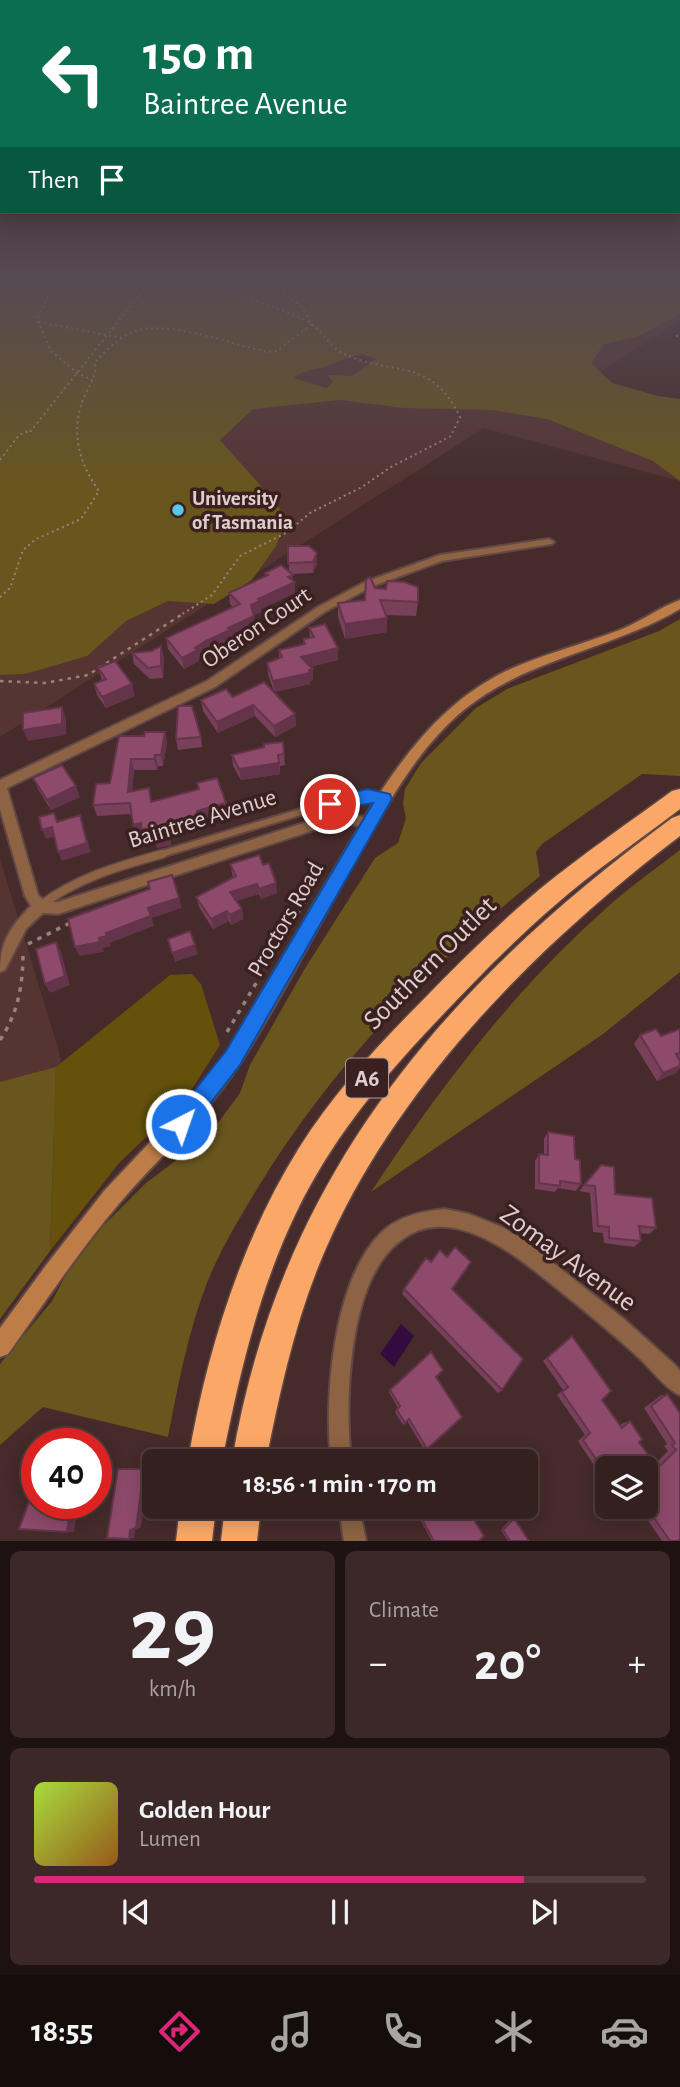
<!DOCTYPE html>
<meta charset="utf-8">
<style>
:root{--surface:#34201f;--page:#3c2828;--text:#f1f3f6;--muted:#a9a3a4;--line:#4e3e3d;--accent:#db2777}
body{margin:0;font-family:"Alegreya Sans",sans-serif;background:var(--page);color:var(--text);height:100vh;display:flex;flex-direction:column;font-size:26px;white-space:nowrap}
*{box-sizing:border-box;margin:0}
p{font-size:23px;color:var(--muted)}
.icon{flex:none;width:38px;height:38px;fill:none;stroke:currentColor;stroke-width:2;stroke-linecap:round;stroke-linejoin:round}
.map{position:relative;height:1541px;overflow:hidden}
.panel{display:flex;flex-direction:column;gap:10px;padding:10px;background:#1d1211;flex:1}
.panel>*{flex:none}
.top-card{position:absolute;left:0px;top:0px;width:681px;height:214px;box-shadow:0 4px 18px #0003,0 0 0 2px var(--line);background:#0b6e4f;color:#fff;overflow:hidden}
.fabs{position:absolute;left:595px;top:1456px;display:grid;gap:14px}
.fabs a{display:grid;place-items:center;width:63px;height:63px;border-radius:10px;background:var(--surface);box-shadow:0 4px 18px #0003,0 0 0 2px var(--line);font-size:35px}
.speed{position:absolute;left:21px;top:1428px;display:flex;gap:14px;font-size:35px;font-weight:700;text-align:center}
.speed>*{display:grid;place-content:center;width:91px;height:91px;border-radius:50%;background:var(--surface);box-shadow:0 4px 18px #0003,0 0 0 2px var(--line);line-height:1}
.speed .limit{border:10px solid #d22;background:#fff;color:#111}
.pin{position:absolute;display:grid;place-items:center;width:60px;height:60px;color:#fff;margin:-30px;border:4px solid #fff;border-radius:50%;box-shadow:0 2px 7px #0007}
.me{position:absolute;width:77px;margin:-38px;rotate:41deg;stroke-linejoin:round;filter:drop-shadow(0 0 5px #0008)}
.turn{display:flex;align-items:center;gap:24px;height:147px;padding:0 28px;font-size:32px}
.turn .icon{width:91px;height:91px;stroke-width:2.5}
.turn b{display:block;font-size:49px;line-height:60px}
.then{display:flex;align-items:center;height:66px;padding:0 28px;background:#0003;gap:14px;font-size:26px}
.big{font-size:52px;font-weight:700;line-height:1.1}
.panel .widget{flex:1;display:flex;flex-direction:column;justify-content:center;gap:10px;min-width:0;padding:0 24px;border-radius:10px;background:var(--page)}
.panel .dial{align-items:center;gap:0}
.dial b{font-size:91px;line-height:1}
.song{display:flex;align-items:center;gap:21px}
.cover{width:84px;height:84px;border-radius:10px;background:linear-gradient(135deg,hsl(80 70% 55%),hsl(30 70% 35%))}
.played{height:7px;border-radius:4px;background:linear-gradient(90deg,var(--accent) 80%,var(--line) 80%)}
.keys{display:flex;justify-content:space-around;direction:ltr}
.heat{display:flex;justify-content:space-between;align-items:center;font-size:38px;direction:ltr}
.panel .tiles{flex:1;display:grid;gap:10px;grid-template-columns:1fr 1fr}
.widget:last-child{grid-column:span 2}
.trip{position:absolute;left:142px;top:1449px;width:396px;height:70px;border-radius:10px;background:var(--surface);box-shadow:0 4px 18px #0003,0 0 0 2px var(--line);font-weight:700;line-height:70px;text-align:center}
.tabs{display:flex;height:112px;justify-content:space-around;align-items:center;background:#150d0c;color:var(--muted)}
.tabs .icon{width:49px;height:49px}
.tabs .selected{color:var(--accent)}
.tabs b{font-size:32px;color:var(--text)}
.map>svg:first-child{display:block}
.built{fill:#553432}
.green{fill:#65510c}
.forest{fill:#69561d;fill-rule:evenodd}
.water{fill:#340b3f}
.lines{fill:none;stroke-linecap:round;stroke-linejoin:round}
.lane-far1-casing{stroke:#614846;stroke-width:10}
.lane-casing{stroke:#614846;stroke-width:11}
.street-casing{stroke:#614846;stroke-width:4}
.secondary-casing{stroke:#614846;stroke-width:4}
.highway-casing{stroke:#614846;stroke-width:3}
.path-far2{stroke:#988280;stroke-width:2;stroke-dasharray:2 3.5;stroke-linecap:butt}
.path-far1{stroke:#988280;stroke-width:2.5;stroke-dasharray:3.5 5;stroke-linecap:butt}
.path{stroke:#988280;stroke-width:3.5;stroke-dasharray:4.5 6;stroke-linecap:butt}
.lane-far1{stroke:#8d6343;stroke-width:6}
.lane{stroke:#8d6343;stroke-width:8}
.street{fill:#8d6343;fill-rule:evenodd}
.secondary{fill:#be7c47;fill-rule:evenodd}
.highway{fill:#faa767;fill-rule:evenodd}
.wall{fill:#79405b}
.shaded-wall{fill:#63344a}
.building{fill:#8d4a6a;stroke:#63344a;stroke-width:2}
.route{fill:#1a73e8;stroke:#114b97;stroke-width:2}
.poi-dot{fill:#5ac8e6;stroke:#3a211f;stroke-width:2.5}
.labels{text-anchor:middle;stroke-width:7;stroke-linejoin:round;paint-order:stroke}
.far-poi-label{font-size:21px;font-weight:bold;fill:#e0cecc;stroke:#3a211f;text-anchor:start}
.shield{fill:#3a211f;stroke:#ae9a98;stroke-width:2}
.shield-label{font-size:23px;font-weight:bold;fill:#e0cecc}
.street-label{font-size:24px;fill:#e0cecc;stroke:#3a211f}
.near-street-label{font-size:28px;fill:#e0cecc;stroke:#3a211f}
</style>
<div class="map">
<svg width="680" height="1541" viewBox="0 0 680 1541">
<rect width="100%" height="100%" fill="#452b29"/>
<path class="built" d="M0 279H680V321L585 381 680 481 484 428 0 737Z
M0 859 58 1048 78 1149 0 1217Z"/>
<path class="green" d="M192 974 201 984 220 1045 185 1100 119 1163 50 1251 56 1067 170 975Z"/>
<path class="forest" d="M0 279H680V314L639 336 604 344 591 363 612 383 658 396 680 399V481L653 461 547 419 492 410 404 408 340 400 253 409 220 440 270 496 287 519 276 546 252 580 214 604 168 601 126 621 87 656 25 674 0 675ZM362 354 376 359 352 376 328 375 333 382 326 388 294 378C305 369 317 370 330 365 341 361 350 356 362 354Z
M680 619V776L642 774 542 844 536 852 540 876C430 965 331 1067 257 1189 239 1219 220 1250 207 1283 188 1332 178 1385 168 1437L43 1407 0 1445V1364L52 1301 67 1273 103 1226 146 1183 186 1153 218 1123 240 1093 250 1065 304 970 375 858 398 843 406 818 403 804 405 789 421 763 476 708 507 689 659 631Z
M680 850V972L603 1034 371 1192C438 1090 510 995 601 913 625 890 654 870 680 850Z
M56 1067 50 1251 0 1319V1082Z"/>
<path class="water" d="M401 1324 414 1336 394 1367 380 1354Z"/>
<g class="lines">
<g class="lane-far1-casing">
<path id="lane-far1" d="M155 856 337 801 363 796 382 799"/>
</g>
<g class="lane-casing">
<path id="lane" d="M40 906C76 878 119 866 162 854"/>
</g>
<g class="street-casing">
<path id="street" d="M549 539 554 542 552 544 442 561 373 586 326 611 215 687 7 788 38 895C44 902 49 902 58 902L329 815 352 814 374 820 375 824 374 828 369 829 352 824 329 825 58 914 43 913 26 929 5 970 0 972C0 942 10 927 31 906L25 896 0 809V780L207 681 318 607 365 582 440 555Z
M445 1209 469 1214 502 1227 523 1239 624 1319 675 1365 680 1371V1395C665 1389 650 1367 637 1356 612 1333 586 1312 560 1291 512 1252 439 1190 386 1255 348 1302 345 1404 351 1461H331C324 1398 333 1279 382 1232 399 1216 422 1211 445 1209Z
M339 1507H359L366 1541H344Z"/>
</g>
<g class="secondary-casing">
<path id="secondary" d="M680 600V609C612 649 527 659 465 709 421 745 392 796 365 844 322 917 285 994 239 1065 205 1117 158 1158 118 1205 78 1252 44 1304 8 1354L0 1357V1328L47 1264 104 1191 183 1107 226 1053 374 802C409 748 447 700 506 671 543 654 584 644 622 629 642 621 660 607 680 600Z"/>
</g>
<g class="highway-casing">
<path id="highway" d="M680 789V809C638 841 594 871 554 906 511 943 472 984 433 1025 379 1082 330 1142 296 1213 258 1292 239 1376 222 1461H188C206 1354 241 1241 299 1148 333 1094 376 1047 421 1002 459 963 498 924 540 889 583 854 628 823 672 791Z
M680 815V836C542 941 404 1078 331 1237 298 1308 281 1385 266 1461H232C280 1175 445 985 672 818Z
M180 1507H216L212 1541H176Z
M225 1507H261L257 1541H221Z"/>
</g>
<path class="path-far2" d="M40 279 49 285 48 297 37 318 50 350 77 373 92 380
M0 282 3 279
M39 322 122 338
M676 336H680
M30 432 152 279
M0 460 19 435 31 430
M0 597 10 588 23 550 36 539 81 519 99 491C79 463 70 431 84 397 90 384 97 377 95 362 108 348 124 332 144 329 179 324 232 344 267 352L277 351 312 324 301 306 284 294 289 279
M178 617 212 595 240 556 286 533 310 513 362 487 391 467 451 436 460 417C430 356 395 377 344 354 329 347 323 330 308 322 275 305 237 297 204 279"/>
<path class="path-far1" d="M0 681 45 683 88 675 181 615"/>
<path class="path" d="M28 944 72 922
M227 1032 311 891
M0 1040C18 1013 23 985 23 953"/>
<use href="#lane-far1" class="lane-far1"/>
<use href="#lane" class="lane"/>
<use href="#street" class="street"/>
<use href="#secondary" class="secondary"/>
<use href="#highway" class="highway"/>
</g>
<path class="wall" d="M288 546 317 553V564L313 573 292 574 293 581 295 582V593L261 609V612L253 616 255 627 231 638 232 641 206 653 199 658V661L184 669 168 649 166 638 233 607 230 604 229 593 266 577 265 573 289 571Z
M375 588 418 602 416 616 386 615 387 632 345 639 338 617V603L365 600Z
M309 628 338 660 310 667 313 669V680L310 681V684L274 692 268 674 267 663 279 658V650L303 644V639L310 638Z
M151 651 164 658 163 678 150 679 134 664 132 653Z
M98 668 135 696 106 708 97 695 94 684 102 681Z
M233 697 295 714 296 726 275 737 255 716 218 733 203 711 201 700Z
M165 732 167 743 163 766H158L157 770H134L132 791 152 802 198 789 197 783 227 814 199 821 200 826 170 836 171 845 157 848 155 840 145 842 143 834 136 836 133 825 131 814 97 816 93 805 144 736Z
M201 737 202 747 178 750 176 739Z
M283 742 285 765 280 766V774L241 780 233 766 232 755Z
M33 778 80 797 51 810 38 789Z
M230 864 263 865 276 883 277 893 261 899 259 894 236 901 242 909 243 919 231 925 229 921 213 929 199 907 196 897 233 878Z
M680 1029V1059H679L680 1061V1068L676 1073 657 1081 634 1044 640 1035 661 1036Z
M548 1132 575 1159 581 1184 576 1191 558 1188 555 1192 535 1189V1161L539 1154 544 1155V1139Z
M601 1165 615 1194 656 1228 649 1234 640 1233 641 1241 634 1247 604 1243 603 1233 593 1232 590 1193 579 1191Z
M431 1262 468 1267 453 1289 502 1390 498 1393 402 1294 404 1289Z
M572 1336 602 1400 620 1426 623 1423 630 1421 639 1442 655 1464 668 1451 664 1446 667 1444 644 1408 660 1396 667 1394 680 1413V1541H662L639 1507H646V1468H607V1485L578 1441 585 1435 557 1395 563 1390 543 1361Z
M443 1370 436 1377 427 1449 425 1451 407 1421 403 1425 395 1412 398 1408 389 1392 390 1390Z
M413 1507H466L479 1541H432Z
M511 1518H514L529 1541H508L501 1530Z"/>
<path class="shaded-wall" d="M317 553V564L313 573V562Z
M293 575V583L295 582V593L261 609V612L252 616 251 605 258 599Z
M254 616 255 627 231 638 232 641 206 653 199 658V661L184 669 182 658 195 648 228 628Z
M387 618V632L345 639V624Z
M161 646 164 658 163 678 161 666Z
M338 648V660L302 669 301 657Z
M313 669V680L310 681V684L274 692 273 681Z
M132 684 135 696 106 708 102 697Z
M253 705 255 716 218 733 217 722Z
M62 707 66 718V735L28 741 23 730Z
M295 714 296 726 275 737 274 726Z
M165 732 167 743 163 766 161 755Z
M155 755 158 766 157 770 154 759Z
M131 759 134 770 131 803 128 792Z
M279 763 280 774 241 780 239 769Z
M76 786 80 797 51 810 47 800Z
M226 803 227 814 199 821 200 826 170 836 171 845 157 848 155 840 145 842 143 834 136 836 133 825 141 823 167 825 197 811Z
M80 815 91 852 62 861 58 852Z
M52 827 56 836 46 839 42 830Z
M276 883 277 893 261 899 259 889Z
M257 884 259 894 232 902 230 892Z
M179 898 182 908 152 918 154 926 110 943 111 946 103 948 104 952 79 956 75 947 99 938 148 908Z
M242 909 243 919 231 925 230 915Z
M227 911 229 921 213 929 211 919Z
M56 942 61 952 70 985 50 993 45 984Z
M195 945 198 954 175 962 172 953Z
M680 1066V1068L676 1073 657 1081 663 1073Z
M144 1469 149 1470 141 1527 135 1530 134 1538 129 1539Z
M71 1503H78L74 1532H67Z"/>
<path class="building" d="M288 546H309L317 553 313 562 288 563Z
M281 565 293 575 288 577 295 582 258 599 260 601 251 605 254 616 228 628 230 630 204 642 195 648 198 650 182 658 166 638 240 604 229 593 268 575 265 573Z
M370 577 375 588 386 589 387 581 404 582 418 587V602L380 600 387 618 345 624 338 603 365 600 366 579Z
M325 624 338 648 301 657 313 669 309 670 310 673 273 681 267 663 282 657 279 650 305 644 303 639 314 637 309 628Z
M161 646V666L148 668 132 653 151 651Z
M115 661 132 684 102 697 94 684 106 679 98 668Z
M264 682 295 714 274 726 253 705 217 722 201 700 226 689 233 697Z
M178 706H192L201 737 176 739Z
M62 707V724L23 730V713Z
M145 732H165L161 755H155L154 759H131L128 792 149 788 151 802 199 789 197 783 217 778 226 803 197 811 198 816 167 825 169 834 154 837 153 829 142 831 141 823 133 825 130 803 93 805 96 784 110 783 119 736H144Z
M283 742 284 754 278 755 279 763 239 769 232 755 264 747V744Z
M62 765 76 786 47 800 33 778Z
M54 813 57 822 80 815 87 843 58 852 52 827 42 830 39 817Z
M259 855 263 865 269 863 276 883 259 889 257 884 230 892 242 909 230 915 227 911 211 919 196 897 236 876 230 864Z
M172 875 179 898 148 908 151 916 106 933 107 936 99 938 100 942 75 947 68 919 150 889 148 882Z
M190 931 195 945 172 953 168 939Z
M56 942 65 976 45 984 36 949Z
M656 1029 661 1036 680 1029V1053L676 1054 680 1061V1066L663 1073 640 1035Z
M548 1132 574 1136 575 1159 580 1160 581 1184 560 1181V1186L539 1183V1154L548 1155Z
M601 1165 614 1167 615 1194 652 1198 656 1228 639 1226 641 1241 609 1238V1227L598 1226 595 1186 584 1185Z
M455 1247 471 1262 452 1289 523 1359 502 1390 404 1289 426 1258 431 1262 440 1250 447 1257Z
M572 1336 611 1391 602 1400 622 1428 630 1421 642 1439 639 1442 658 1468 676 1450 672 1445 675 1443 651 1406 667 1394 680 1413V1539L678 1541H670L646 1506V1468H607V1475L583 1440 590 1433 562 1392 568 1387 547 1358Z
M431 1352 443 1370 436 1377 462 1417 427 1449 409 1419 405 1423 397 1410 400 1406 390 1390Z
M118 1469H144L136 1528 130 1530 129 1539 107 1538Z
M37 1480V1503H71L67 1532 19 1529Z
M415 1507H466L484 1536 479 1541H434Z
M514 1518 529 1541H510L503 1530Z"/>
<linearGradient id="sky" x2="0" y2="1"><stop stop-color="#261817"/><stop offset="0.56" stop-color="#564a54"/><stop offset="1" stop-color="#564a54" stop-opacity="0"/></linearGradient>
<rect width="680" height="495" fill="url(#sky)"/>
<path class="route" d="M368 789 390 794 392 799 240 1065 189 1131 181 1134 174 1131 171 1124 174 1116 226 1051 373 803 330 810 324 808 321 804 324 799Z"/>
<circle class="poi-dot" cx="178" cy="510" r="7"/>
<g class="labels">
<g class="far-poi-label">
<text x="192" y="505">University<tspan x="192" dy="24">of Tasmania</tspan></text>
</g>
<rect class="shield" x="346" y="1058.5" width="42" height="39" rx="5"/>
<g class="shield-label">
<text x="367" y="1086">A6</text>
</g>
<g class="street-label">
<text transform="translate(256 627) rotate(-34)" y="8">Oberon Court</text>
<text transform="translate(202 818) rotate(-17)" y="8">Baintree Avenue</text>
<text transform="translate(285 919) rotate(-60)" y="8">Proctors Road</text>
</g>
<g class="near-street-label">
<text transform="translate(429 962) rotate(-45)" y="10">Southern Outlet</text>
<text transform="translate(569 1257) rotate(36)" y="10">Zomay Avenue</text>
</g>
</g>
</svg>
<div class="fabs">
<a><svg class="icon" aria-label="layers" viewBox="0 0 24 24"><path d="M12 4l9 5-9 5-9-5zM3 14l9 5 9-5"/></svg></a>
</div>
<div class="speed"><div class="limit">40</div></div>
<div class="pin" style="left:330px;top:804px;background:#d93025"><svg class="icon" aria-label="arrive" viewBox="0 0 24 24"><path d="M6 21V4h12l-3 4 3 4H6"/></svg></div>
<svg class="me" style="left:181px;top:1124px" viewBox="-20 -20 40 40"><circle r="17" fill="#1a73e8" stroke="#fff" stroke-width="3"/><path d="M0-11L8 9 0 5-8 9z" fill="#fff"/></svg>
<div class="trip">18:56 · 1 min · 170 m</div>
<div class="top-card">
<div class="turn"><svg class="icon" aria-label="left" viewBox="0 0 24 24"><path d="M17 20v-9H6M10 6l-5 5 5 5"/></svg><div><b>150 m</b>Baintree Avenue</div></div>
<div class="then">Then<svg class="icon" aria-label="arrive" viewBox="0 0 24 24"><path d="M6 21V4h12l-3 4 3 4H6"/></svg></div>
</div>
</div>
<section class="panel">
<div class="tiles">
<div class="widget dial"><b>29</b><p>km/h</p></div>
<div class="widget"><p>Climate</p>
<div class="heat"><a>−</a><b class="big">20°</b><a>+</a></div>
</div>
<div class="widget">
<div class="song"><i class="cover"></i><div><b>Golden Hour</b><p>Lumen</p></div></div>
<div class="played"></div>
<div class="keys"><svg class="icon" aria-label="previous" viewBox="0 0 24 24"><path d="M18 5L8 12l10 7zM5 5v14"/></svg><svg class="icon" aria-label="pause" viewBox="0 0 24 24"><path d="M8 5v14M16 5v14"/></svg><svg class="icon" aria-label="next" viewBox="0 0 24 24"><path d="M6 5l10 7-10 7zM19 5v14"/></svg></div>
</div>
</div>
</section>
<nav class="tabs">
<b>18:55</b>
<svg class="icon selected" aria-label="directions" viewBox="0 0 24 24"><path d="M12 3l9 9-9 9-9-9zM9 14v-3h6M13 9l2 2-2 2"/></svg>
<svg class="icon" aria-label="music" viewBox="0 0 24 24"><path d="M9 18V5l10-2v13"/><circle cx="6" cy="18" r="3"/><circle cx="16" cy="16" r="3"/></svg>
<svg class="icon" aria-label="phone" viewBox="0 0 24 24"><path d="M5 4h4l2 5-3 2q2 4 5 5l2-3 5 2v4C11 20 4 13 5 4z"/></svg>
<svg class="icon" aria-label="climate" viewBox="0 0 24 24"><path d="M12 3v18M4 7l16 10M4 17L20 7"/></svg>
<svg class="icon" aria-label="car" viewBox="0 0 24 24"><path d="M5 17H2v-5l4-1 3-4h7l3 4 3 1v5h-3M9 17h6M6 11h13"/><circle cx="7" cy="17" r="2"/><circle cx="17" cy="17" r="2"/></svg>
</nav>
